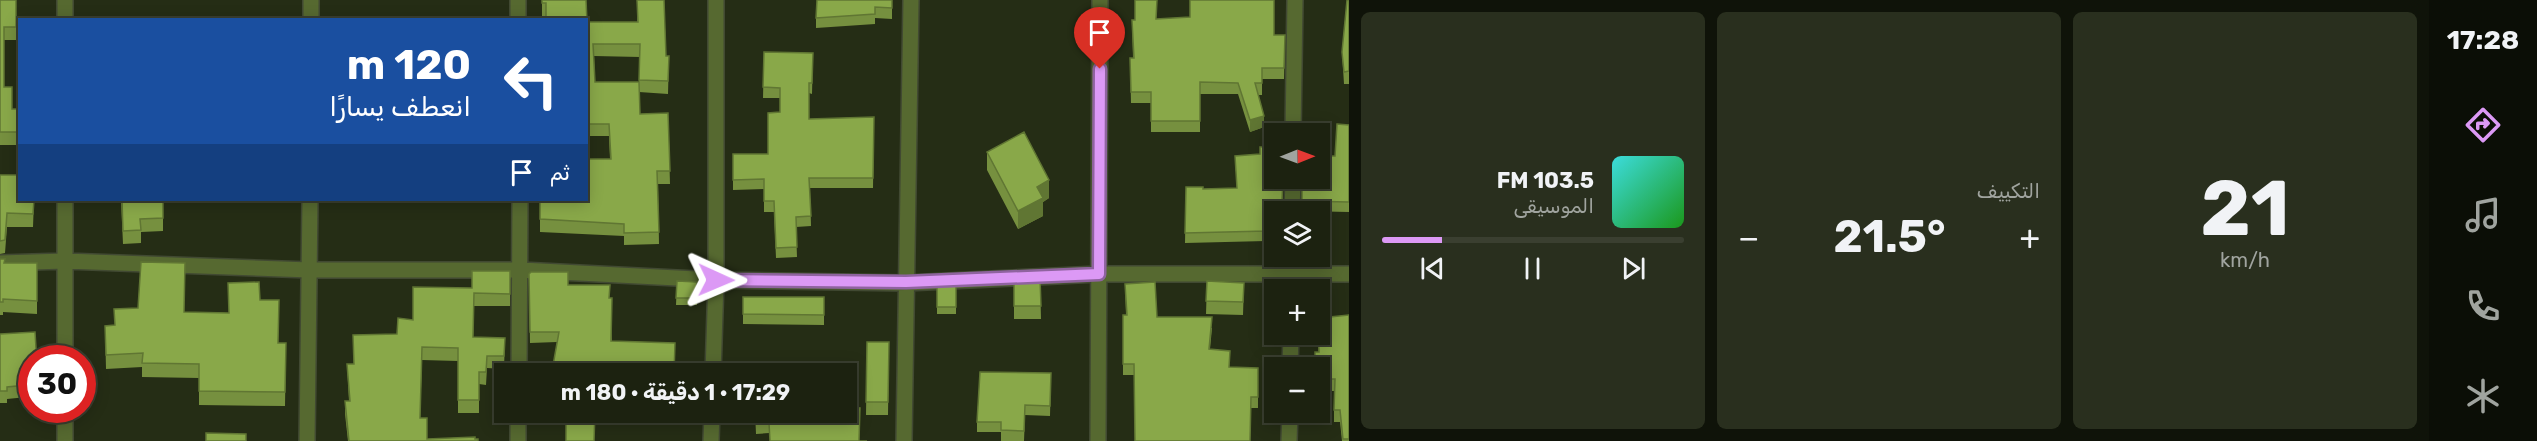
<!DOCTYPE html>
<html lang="ar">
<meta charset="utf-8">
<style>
:root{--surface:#1c2210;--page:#292f1e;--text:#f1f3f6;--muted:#a0a49f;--line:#3a3f30;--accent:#dc99f5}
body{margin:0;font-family:Rubik,"Noto Sans Arabic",sans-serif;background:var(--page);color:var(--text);direction:rtl;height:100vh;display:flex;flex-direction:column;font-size:22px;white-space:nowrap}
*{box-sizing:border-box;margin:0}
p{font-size:20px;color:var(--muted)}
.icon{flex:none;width:33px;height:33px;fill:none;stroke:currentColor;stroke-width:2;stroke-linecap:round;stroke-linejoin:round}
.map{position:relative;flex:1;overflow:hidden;direction:ltr}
.details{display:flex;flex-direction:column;gap:12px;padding:12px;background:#0f1309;width:1080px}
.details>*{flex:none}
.banner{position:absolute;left:18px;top:18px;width:570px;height:183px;border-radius:0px;box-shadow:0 3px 15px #0003,0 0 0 2px var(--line);direction:rtl;background:#1a4fa0;color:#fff;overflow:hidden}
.needle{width:39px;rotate:89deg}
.buttons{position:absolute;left:1264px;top:123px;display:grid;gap:12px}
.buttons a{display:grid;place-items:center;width:66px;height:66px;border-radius:0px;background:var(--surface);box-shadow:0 3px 15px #0003,0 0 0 2px var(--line);font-size:30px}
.speed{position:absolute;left:18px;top:345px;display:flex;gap:12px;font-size:30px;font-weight:700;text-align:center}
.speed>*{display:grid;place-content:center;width:78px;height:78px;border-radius:50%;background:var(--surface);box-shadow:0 3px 15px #0003,0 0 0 2px var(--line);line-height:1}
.speed .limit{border:9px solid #d22;background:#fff;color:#111}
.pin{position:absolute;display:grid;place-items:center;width:51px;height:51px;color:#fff;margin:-62px -26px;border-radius:50% 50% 50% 0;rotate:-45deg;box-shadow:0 0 6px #0007}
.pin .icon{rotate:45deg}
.me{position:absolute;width:66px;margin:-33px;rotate:91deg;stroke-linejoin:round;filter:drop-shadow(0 0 4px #0008)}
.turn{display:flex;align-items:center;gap:21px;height:126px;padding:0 18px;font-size:27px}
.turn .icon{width:78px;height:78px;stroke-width:2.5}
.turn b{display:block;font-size:42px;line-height:51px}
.then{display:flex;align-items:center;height:57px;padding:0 18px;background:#0003;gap:12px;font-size:22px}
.big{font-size:45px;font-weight:700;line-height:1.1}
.details .card{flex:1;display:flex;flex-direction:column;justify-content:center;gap:9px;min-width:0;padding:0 21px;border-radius:9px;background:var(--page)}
.details .dial{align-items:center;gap:0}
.dial b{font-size:78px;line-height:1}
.song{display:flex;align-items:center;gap:18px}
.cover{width:72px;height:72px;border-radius:9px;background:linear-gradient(135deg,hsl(180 70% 55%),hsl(120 70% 35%))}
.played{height:6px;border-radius:3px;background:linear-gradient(90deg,var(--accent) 20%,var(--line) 20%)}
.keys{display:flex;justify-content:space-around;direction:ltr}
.heat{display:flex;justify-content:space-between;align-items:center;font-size:33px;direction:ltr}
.details .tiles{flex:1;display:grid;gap:12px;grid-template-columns:repeat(3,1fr)}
.trip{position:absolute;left:494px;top:363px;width:363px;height:60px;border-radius:0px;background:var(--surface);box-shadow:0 3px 15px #0003,0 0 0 2px var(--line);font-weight:700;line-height:60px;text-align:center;direction:rtl}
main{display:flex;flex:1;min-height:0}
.dock{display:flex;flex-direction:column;width:108px;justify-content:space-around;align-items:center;background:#0b0e06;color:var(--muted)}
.dock .icon{width:42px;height:42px}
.dock .active{color:var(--accent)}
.dock b{font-size:27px;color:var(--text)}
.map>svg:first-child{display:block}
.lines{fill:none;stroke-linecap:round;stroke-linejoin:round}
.minor-casing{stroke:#414932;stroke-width:18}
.minor{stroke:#566930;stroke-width:15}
.wall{fill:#76903f;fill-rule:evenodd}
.shaded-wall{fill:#607633}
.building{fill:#89a849;stroke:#607633;stroke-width:1.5}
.route-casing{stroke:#8f639f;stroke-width:15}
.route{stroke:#dc99f5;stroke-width:10}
</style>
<main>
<nav class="dock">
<b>17:28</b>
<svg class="icon active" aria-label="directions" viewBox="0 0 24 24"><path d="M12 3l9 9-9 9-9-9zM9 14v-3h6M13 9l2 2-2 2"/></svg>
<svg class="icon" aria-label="music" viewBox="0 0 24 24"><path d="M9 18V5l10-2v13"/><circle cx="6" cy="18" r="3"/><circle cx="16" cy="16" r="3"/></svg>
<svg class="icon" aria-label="phone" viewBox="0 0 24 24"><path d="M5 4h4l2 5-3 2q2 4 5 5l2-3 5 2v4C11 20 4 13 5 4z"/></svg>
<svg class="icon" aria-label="climate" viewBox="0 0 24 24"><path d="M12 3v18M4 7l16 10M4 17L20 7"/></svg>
</nav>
<section class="details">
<div class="tiles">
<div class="card dial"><b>21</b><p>km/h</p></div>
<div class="card"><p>التكييف</p>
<div class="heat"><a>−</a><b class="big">21.5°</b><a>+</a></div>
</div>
<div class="card">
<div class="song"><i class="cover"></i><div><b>103.5 FM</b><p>الموسيقى</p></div></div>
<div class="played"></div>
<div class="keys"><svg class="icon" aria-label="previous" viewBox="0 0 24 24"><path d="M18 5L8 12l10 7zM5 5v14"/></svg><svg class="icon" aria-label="pause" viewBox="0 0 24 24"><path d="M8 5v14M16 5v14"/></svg><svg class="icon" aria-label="next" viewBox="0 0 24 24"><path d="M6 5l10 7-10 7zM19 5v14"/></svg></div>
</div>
</div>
</section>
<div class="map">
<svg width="1349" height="441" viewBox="0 0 1349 441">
<rect width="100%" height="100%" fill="#252d15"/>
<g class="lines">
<g class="minor-casing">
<path id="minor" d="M65 0V20
M518 0V20
M311 20V0
M1293 134 1295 0
M1292 212 1293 178
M0 263 65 261 310 270H521L716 280 906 283 1099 274H1349
M1291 290 1292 256
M65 358V200
M1290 368 1291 334
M519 374 520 200
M713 374 716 280V0
M65 441V410
M307 441 310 200
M518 441V412
M711 441 712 412
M904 441 911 0
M1098 441 1100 0
M1289 441 1290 412"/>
</g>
<use href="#minor" class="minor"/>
</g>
<path class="wall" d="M0 0H16V40H4V87L12 109H20V145H0Z
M542 0H586L587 22H637V0H664L666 56H669L668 94 639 92 640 114 668 113 670 184H658L659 244 624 245V236L540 232V200H586V159H610L609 136H586V20H546V16H542ZM594 56 640 57 639 82H595Z
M892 0V19L875 18V24L816 28V18Z
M1349 0V84H1344L1342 52Z
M1156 19 1274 35H1285L1284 79H1262V95H1258L1264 127 1250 132 1238 94H1200V132H1151V103H1131L1130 58H1133L1132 20Z
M764 52 813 53 812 94 809 93V119L874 117 873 188H810L811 226 796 227 797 257 776 258 774 212H764V189L733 190V154H768L780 112V98H763Z
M1349 125V212L1302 211V178H1320L1335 156Z
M987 152 1049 198 1043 202V216L1018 229 987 170Z
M1235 156 1275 178H1283L1282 211 1264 210 1266 241 1185 243 1186 187 1203 189 1237 188Z
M0 175 34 200 33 227H7L5 253 0 254Z
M121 200H163V231L141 232V243L123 244Z
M0 259 4 263H37V314L3 312V315H0Z
M510 271V306H474L473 337 505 338 504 369 487 368 486 385 479 384V413H458V361L422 360 420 418 427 439H475L478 441H348L345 414V401H349L347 364H354L353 335 397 334 413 320 472 288Z
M529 274 609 298 612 341 675 353 674 374H552L557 342 530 343Z
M1014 278H1040L1041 319H1014Z
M677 281 697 282V305H676Z
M1207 281 1244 283 1243 315 1206 314Z
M937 284H956V314H937Z
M1125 284 1157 317 1212 328 1210 349 1230 367 1258 368V408H1251L1134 375H1123V315H1126Z
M743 297H824V325L743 324Z
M260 300 278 343H286L285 406 199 405V378L142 377V367L106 369 105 326 114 325 184 312 228 313Z
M1349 315V441H1342L1340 422H1334V391H1320V368L1317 334H1320Z
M0 334 32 358V391L27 392V397L7 399V403H0Z
M867 342H889L888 415H866Z
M1051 373 1050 416 1025 415 1024 441H1001V432H977V422Z
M755 412H846L769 433 756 434Z"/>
<path class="shaded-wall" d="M1264 116V127L1250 132V120Z
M1049 180V198L1043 202V216L1018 229V211L1037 187Z
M32 379V391L27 392 26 380Z"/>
<path class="building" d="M0 0H16V27H4V87H12V109H20V132H0Z
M542 0H586L587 22H638L637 0H664L666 56H669L668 81 639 80 640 44H593L595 82H639L640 114 668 113 670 171H657L659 232 624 233V224L540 219V200H586V159H611L609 124H586V20H546V3H542Z
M817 0H892V8L875 7V14L816 18Z
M1135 0H1157L1156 19 1190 17V0H1274V35H1285L1284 68H1262V83H1255L1264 116 1250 120 1238 83 1200 82V121H1151V92H1131L1130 58H1134L1132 20H1135Z
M1347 0H1349V71L1344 72 1342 52Z
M764 52 813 53 812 83H809V119L874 117 873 178H809L811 216 796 217 797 247 776 248 774 201H764V179L733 180V154H768V113L780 112V88L763 87Z
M1337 124 1349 125V202L1302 201V178H1320V162H1330V156H1335Z
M1024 132 1049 180 1037 187 1043 198 1018 211 987 152Z
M1260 147H1275V178H1283L1282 201 1264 200 1266 231 1185 233 1186 187H1203V189L1237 188 1235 156 1260 154Z
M0 175H20V200H34L33 214 7 213 5 240 0 241Z
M122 200H163V218L140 219 141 230 123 231Z
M0 259H5L4 263H37V301L3 299V302H0Z
M141 262 185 263 184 312 229 313 228 283 259 282 260 300H279L278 343H286L285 392 199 391V364L142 363 143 353 106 355 105 326 115 325 114 309 138 308Z
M472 271H510V294L474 293 473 337 505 338 504 356H487L486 372H479V400H458V348L422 347 420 418H427V439L475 437V439H478V441H349L345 401H350L347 364H354L353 335 397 334 398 318 413 320V287L472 288Z
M531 272H568V285H610L609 298H612L611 341 675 343 674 374H566L552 371 559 332H530L529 274Z
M1014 278H1040L1041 306H1014Z
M677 281 697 282V298H676Z
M1207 281 1244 283 1243 302 1206 301Z
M1155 282 1157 317H1212L1209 349 1230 351 1229 367 1258 368V397H1251L1250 441H1135L1134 364H1123V315H1127L1125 284Z
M937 284H956V307H937Z
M743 297H824V315L743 314Z
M1349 315V439H1343L1340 410H1334L1335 379H1320V368H1315V352H1319L1318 334H1320V318Z
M35 332 36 348 39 358H32V379L26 380 27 385 7 387V391H0V334Z
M867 342H889L888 402H866Z
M980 372 1051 373 1050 406 1025 405 1024 431 1001 430V422H977Z
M846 407 860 408 859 441H867H770L769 423 756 424 755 412H846Z
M566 412H595L594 441H566Z
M206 433 246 434V441H206Z"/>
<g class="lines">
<g class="route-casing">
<path id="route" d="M716 280 906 282 1099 274 1100 69"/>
</g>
<use href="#route" class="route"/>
</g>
</svg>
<div class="buttons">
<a><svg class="needle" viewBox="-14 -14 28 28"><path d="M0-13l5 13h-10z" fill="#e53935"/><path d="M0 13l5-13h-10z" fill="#a0a49f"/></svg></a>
<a><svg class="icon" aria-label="layers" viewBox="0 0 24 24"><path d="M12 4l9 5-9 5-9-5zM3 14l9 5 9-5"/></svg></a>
<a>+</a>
<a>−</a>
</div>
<div class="speed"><div class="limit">30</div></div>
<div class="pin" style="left:1100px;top:69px;background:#d93025"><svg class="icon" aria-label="arrive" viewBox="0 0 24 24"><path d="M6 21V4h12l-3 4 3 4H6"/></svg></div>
<svg class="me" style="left:716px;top:280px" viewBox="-20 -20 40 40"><path d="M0-17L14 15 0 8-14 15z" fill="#dc99f5" stroke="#fff" stroke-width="4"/></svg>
<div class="trip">17:29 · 1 دقيقة · 180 m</div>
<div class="banner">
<div class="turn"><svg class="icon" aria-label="left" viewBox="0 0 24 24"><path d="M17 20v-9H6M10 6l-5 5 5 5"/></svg><div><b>120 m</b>انعطف يسارًا</div></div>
<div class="then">ثم<svg class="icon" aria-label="arrive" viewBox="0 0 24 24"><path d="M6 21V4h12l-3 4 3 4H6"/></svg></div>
</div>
</div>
</main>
